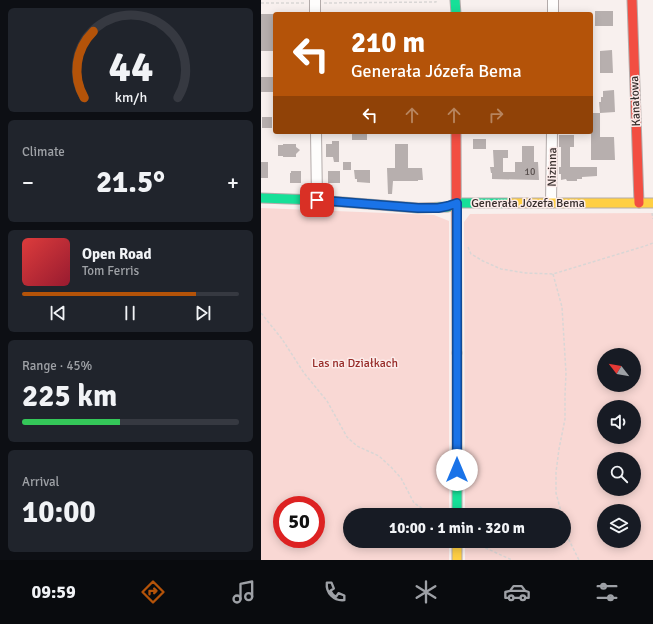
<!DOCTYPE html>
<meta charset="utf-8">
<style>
:root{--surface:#171b24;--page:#20242c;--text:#f1f3f6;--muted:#9ea1a6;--line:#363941;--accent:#b45309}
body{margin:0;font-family:Signika,sans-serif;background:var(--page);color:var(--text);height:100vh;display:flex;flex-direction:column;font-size:15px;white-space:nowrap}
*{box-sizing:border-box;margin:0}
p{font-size:13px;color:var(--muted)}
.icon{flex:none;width:22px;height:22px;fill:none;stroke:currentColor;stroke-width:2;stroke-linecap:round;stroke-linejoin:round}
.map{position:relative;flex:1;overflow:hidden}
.sheet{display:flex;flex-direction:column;gap:8px;padding:8px;background:#0d0f14;width:261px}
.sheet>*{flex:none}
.hud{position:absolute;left:12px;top:12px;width:320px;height:122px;border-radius:4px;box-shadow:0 2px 10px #0003;background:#b45309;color:#fff;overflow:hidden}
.needle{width:26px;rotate:301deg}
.fabs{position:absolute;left:336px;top:348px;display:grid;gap:8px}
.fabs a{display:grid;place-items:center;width:44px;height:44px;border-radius:50%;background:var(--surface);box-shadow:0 2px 10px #0003;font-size:20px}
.speed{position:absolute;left:12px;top:496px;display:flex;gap:8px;font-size:20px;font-weight:700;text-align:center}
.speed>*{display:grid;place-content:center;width:52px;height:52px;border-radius:50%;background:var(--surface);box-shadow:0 2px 10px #0003;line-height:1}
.speed .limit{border:6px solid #d22;background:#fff;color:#111}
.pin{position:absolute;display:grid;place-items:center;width:34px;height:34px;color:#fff;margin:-17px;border-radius:8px;box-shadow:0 2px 6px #0006}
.me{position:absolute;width:44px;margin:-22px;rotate:0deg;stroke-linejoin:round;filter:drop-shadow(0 0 3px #0008)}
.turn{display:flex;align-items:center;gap:14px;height:84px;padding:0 12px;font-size:18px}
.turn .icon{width:52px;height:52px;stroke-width:2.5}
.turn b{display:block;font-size:28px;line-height:34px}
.lanes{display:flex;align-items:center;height:38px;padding:0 12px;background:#0003;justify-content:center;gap:20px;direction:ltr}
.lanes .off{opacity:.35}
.big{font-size:30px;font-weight:800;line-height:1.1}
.sheet .card{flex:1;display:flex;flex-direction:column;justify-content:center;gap:6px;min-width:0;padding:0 14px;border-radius:6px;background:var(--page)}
.sheet .dial{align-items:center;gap:0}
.dial svg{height:104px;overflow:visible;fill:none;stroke:var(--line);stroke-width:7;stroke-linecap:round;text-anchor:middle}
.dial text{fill:var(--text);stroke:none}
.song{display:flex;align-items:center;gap:12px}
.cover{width:48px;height:48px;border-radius:6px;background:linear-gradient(135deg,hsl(0 70% 55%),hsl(350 70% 35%))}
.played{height:4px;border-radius:2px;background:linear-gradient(90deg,var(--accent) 80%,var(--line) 80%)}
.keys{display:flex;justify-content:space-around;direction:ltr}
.heat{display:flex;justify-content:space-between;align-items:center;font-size:22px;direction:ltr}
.charge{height:6px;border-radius:3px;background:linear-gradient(90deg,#34c759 45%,var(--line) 0)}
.trip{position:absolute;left:82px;top:508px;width:228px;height:40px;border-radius:20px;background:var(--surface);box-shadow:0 2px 10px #0003;font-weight:800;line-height:40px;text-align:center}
.dock{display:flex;height:64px;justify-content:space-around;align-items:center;background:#090b0e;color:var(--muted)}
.dock .icon{width:28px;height:28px}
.dock .selected{color:var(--accent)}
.dock b{font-size:18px;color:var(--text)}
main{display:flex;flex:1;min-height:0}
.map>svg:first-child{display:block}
.green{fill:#f9d8d4;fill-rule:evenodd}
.building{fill:#b7afae}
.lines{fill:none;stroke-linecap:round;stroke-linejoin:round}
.street-casing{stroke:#b3abaa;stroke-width:12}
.fast-casing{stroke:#b3abaa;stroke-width:11}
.slow-casing{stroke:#b3abaa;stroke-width:11}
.jam-casing{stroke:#b3abaa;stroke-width:11}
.path{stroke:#d9d6d5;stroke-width:1.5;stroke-dasharray:3 2;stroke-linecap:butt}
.street{stroke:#fefdfc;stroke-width:10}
.fast{stroke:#16e098;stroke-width:9}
.slow{stroke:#ffcf43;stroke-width:9}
.jam{stroke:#f24e42;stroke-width:9}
.route-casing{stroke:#114b97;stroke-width:10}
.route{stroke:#1a73e8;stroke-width:7}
.labels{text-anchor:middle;stroke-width:3;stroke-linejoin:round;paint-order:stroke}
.number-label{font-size:10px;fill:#574e4c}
.street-label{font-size:12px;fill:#372e2c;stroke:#fcecea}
.park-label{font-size:12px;fill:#972c29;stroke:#fcecea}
</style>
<main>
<section class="sheet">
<div class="card dial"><svg viewBox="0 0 100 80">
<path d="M14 69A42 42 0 1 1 86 69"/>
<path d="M14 69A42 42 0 0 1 21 18" stroke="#b45309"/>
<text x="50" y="56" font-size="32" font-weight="700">44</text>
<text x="50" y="72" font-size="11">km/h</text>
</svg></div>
<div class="card"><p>Climate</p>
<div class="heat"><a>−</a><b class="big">21.5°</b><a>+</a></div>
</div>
<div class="card">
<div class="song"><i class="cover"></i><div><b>Open Road</b><p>Tom Ferris</p></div></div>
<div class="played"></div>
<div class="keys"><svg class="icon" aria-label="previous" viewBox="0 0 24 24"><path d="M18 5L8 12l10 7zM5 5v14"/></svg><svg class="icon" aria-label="pause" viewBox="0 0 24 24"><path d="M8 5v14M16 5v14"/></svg><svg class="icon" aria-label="next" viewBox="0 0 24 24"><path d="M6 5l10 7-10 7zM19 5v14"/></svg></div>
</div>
<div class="card"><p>Range · 45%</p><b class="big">225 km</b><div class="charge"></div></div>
<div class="card"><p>Arrival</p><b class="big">10:00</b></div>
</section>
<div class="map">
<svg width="392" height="560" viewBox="0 0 392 560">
<rect width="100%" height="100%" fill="#f8f0ee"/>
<path class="green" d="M0 208 173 215 188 221V515H89V541H188V560H0ZM21 505H55V539H21Z
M392 213V560H204V541H303V515H204L203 222 209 214ZM343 355H373V385H343ZM343 407H373V437H343ZM343 459H373V489H343ZM343 511H373V541H343Z"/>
<path class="building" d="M334 11H352V26H334Z
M0 14H14V51H0Z
M351 50 352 73H339V51Z
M0 77H13V92H0Z
M353 90 354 112 339 113V137H353L354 160H330V113H339L338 102H340V97H342V91Z
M1 117H11V128H1Z
M91 132H106V140H91Z
M298 135H313V147H309V167H336V176L321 177V179H316V181H306L305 179 300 180V174H298V167H300V147H298Z
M212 139H225V149H212Z
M71 141H78V162H73L72 157H65V144H71Z
M22 144H35V147L39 150 35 154V157H22V156H17V145H22Z
M134 144H147V168H161L162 180H157V181H132L131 194H127L126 168H134Z
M261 146H273V162H277L278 180 231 179V173H230L229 167H233L232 150H247V158H242V172H254V162H261Z
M0 162H7V178H0Z
M82 162H90V170H82Z
M93 170H109V183L96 182V179H94Z
M30 171H40V183H29V173H30Z
M67 171H79V183H67Z"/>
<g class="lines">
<g class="street-casing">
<path id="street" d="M54 0V14
M292 14V0
M55 132 56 200
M290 203 291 132"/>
</g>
<g class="fast-casing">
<path id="fast" d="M194 0 195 14
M0 198 56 200 157 208 187 207 196 203H249
M196 353V515"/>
</g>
<g class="slow-casing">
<path id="slow" d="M249 203H392
M196 541V560"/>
</g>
<g class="jam-casing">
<path id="jam" d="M371 0 378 203
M195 132 196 353"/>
</g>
<path class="path" d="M0 3H45
M63 3 175 2V0
M391 213 392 219
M207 247 210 254 222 261 240 269 265 273 292 274 384 246 392 243
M292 274 301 307 305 373 304 395V419L298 449 295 472V493L301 515
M0 313 21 339 43 373 66 401 86 437 96 446 118 456 130 467 140 478 153 503 171 515
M303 525 305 534 318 560
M211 541 218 545 251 560"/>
<use href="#street" class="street"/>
<use href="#fast" class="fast"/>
<use href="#slow" class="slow"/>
<use href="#jam" class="jam"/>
</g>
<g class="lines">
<g class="route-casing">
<path id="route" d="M56 200 157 208H177L187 206 196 203V470"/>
</g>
<use href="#route" class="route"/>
</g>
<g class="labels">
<g class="number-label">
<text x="269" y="175">10</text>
</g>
<g class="street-label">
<text transform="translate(374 101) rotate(-92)" y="4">Kanałowa</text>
<text transform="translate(291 167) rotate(-89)" y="4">Nizinna</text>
<text x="267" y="207">Generała Józefa Bema</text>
</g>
<g class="park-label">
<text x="94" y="367">Las na Działkach</text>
</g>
</g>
</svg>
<div class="fabs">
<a><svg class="needle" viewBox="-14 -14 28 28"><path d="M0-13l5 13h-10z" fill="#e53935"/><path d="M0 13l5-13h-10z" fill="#9ea1a6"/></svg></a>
<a><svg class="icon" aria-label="sound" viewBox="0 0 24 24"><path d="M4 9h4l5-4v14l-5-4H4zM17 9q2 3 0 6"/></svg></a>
<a><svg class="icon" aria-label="search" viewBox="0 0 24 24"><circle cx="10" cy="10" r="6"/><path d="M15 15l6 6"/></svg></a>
<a><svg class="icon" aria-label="layers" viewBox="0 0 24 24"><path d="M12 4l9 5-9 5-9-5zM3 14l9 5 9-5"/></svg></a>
</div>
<div class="speed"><div class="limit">50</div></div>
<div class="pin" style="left:56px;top:200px;background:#d93025"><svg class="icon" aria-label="arrive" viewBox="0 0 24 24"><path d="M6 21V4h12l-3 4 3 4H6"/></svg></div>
<svg class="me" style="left:196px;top:470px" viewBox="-20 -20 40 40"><circle r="19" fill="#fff"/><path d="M0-13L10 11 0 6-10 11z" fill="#1a73e8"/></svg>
<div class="trip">10:00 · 1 min · 320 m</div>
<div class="hud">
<div class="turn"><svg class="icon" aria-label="left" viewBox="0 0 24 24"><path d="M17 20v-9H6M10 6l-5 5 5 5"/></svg><div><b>210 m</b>Generała Józefa Bema</div></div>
<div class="lanes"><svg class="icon" aria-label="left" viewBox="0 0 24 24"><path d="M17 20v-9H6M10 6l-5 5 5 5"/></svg><svg class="icon off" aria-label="ahead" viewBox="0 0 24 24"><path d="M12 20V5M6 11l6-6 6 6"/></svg><svg class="icon off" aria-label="ahead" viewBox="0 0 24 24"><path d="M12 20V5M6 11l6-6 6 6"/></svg><svg class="icon off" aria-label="right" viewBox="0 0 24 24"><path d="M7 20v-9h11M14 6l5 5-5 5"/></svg></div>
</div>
</div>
</main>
<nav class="dock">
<b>09:59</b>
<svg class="icon selected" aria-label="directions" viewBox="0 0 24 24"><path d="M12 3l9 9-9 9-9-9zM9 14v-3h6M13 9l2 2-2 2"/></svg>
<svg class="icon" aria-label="music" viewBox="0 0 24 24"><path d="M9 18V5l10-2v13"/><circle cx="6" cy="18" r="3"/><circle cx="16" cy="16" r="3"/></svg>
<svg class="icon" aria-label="phone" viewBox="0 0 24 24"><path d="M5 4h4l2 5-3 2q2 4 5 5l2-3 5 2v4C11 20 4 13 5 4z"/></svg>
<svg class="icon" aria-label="climate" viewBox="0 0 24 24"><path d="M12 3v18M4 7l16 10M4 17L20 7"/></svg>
<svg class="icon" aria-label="car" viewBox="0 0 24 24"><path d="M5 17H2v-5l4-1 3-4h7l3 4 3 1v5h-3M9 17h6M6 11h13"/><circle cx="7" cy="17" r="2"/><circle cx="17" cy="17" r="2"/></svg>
<svg class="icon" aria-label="filters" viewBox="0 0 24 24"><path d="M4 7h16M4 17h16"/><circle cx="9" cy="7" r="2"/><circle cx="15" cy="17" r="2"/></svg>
</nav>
